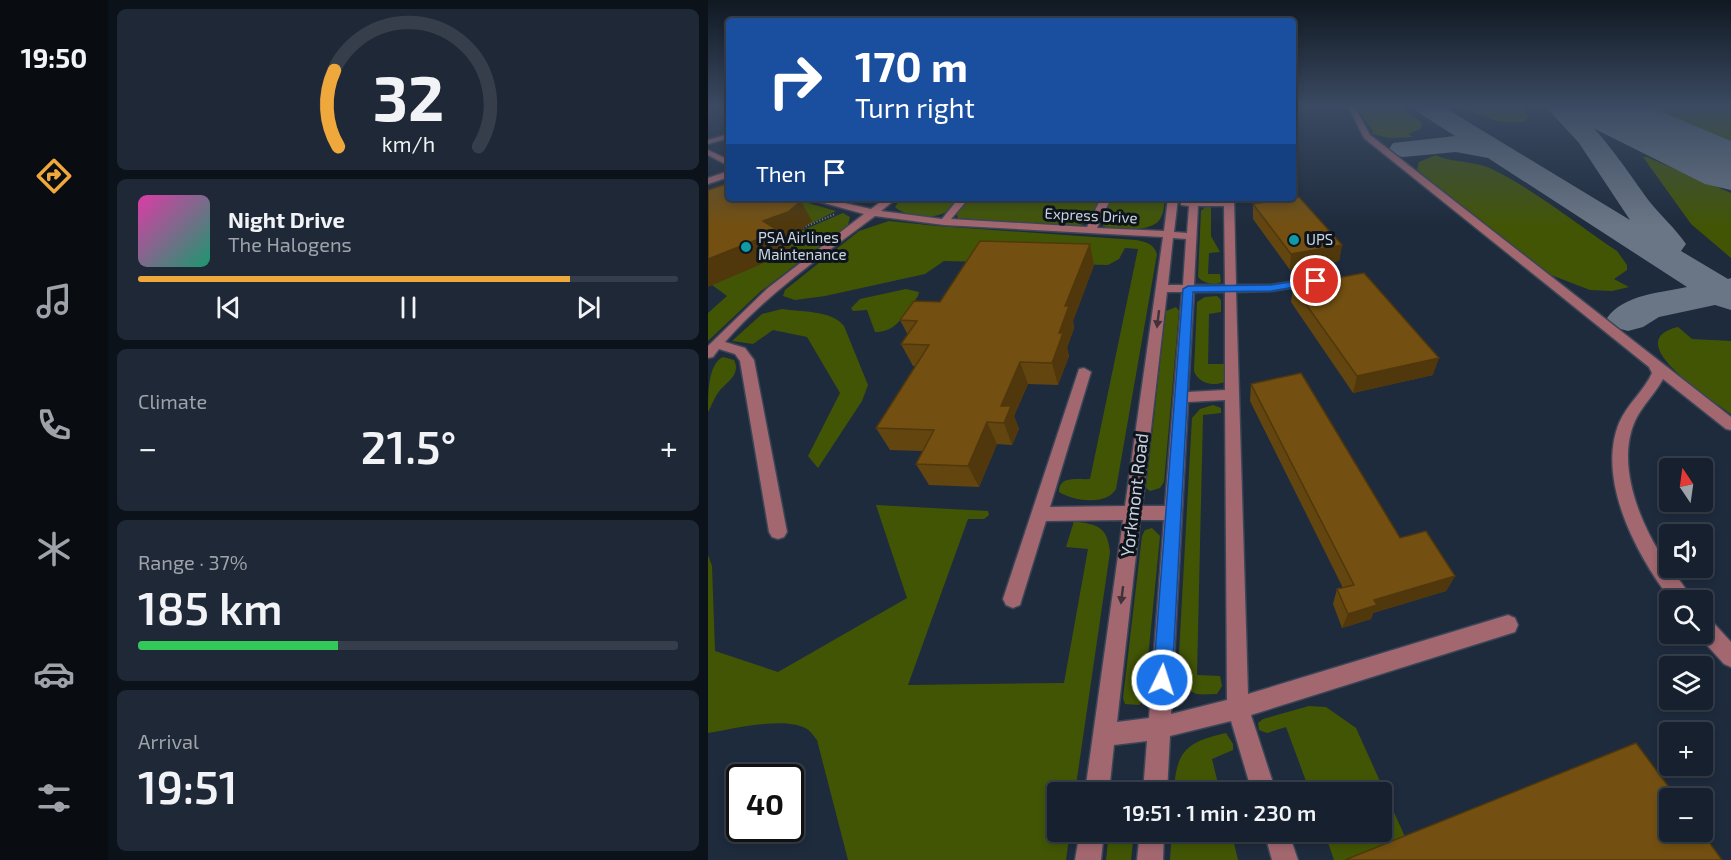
<!DOCTYPE html>
<meta charset="utf-8">
<style>
:root{--surface:#16202e;--page:#1f2836;--text:#f1f3f6;--muted:#9ea3aa;--line:#353e4a;--accent:#eea83c}
body{margin:0;font-family:"Exo 2",sans-serif;background:var(--page);color:var(--text);height:100vh;display:flex;flex-direction:column;font-size:22px;white-space:nowrap}
*{box-sizing:border-box;margin:0}
p{font-size:20px;color:var(--muted)}
.icon{flex:none;width:33px;height:33px;fill:none;stroke:currentColor;stroke-width:2;stroke-linecap:round;stroke-linejoin:round}
.map{position:relative;flex:1;overflow:hidden}
.side{display:flex;flex-direction:column;gap:9px;padding:9px;background:#0c1219;width:600px}
.side>*{flex:none}
.banner{position:absolute;left:18px;top:18px;width:570px;height:183px;border-radius:6px;box-shadow:0 3px 9px #0003,0 0 0 2px var(--line);background:#1a4fa0;color:#fff;overflow:hidden}
.needle{width:39px;rotate:347deg}
.tools{position:absolute;left:951px;top:458px;display:grid;gap:12px}
.tools a{display:grid;place-items:center;width:54px;height:54px;border-radius:6px;background:var(--surface);box-shadow:0 3px 9px #0003,0 0 0 2px var(--line);font-size:30px}
.speed{position:absolute;left:18px;top:764px;display:flex;gap:12px;font-size:30px;font-weight:700;text-align:center}
.speed>*{display:grid;place-content:center;width:78px;height:78px;border-radius:50%;background:var(--surface);box-shadow:0 3px 9px #0003,0 0 0 2px var(--line);line-height:1}
.speed .limit{border:3px solid #111;border-radius:9px;background:#fff;color:#111}
.pin{position:absolute;display:grid;place-items:center;width:51px;height:51px;color:#fff;margin:-26px;border:3px solid #fff;border-radius:50%;box-shadow:0 2px 6px #0007}
.me{position:absolute;width:66px;margin:-33px;rotate:4deg;stroke-linejoin:round;filter:drop-shadow(0 0 4px #0008)}
.turn{display:flex;align-items:center;gap:21px;height:126px;padding:0 30px;font-size:27px}
.turn .icon{width:78px;height:78px;stroke-width:2.5}
.turn b{display:block;font-size:42px;line-height:51px}
.then{display:flex;align-items:center;height:57px;padding:0 30px;background:#0003;gap:12px;font-size:22px}
.big{font-size:45px;font-weight:600;line-height:1.1}
.side .card{flex:1;display:flex;flex-direction:column;justify-content:center;gap:9px;min-width:0;padding:0 21px;border-radius:9px;background:var(--page)}
.side .dial{align-items:center;gap:0}
.dial svg{height:156px;overflow:visible;fill:none;stroke:var(--line);stroke-width:7;stroke-linecap:round;text-anchor:middle}
.dial text{fill:var(--text);stroke:none}
.song{display:flex;align-items:center;gap:18px}
.cover{width:72px;height:72px;border-radius:9px;background:linear-gradient(135deg,hsl(320 70% 55%),hsl(160 70% 35%))}
.played{height:6px;border-radius:3px;background:linear-gradient(90deg,var(--accent) 80%,var(--line) 80%)}
.keys{display:flex;justify-content:space-around;direction:ltr}
.heat{display:flex;justify-content:space-between;align-items:center;font-size:33px;direction:ltr}
.charge{height:9px;border-radius:4px;background:linear-gradient(90deg,#34c759 37%,var(--line) 0)}
.trip{position:absolute;left:339px;top:782px;width:345px;height:60px;border-radius:6px;background:var(--surface);box-shadow:0 3px 9px #0003,0 0 0 2px var(--line);font-weight:600;line-height:60px;text-align:center}
main{display:flex;flex:1;min-height:0}
.dock{display:flex;flex-direction:column;width:108px;justify-content:space-around;align-items:center;background:#090d12;color:var(--muted)}
.dock .icon{width:42px;height:42px}
.dock .selected{color:var(--accent)}
.dock b{font-size:27px;color:var(--text)}
.map>svg:first-child{display:block}
.green{fill:#425505}
.lines{fill:none;stroke-linecap:round;stroke-linejoin:round}
.taxiway{fill:#6a7685;fill-rule:evenodd}
.runway{fill:#6a7685;fill-rule:evenodd}
.minor-casing{stroke:#3a4657;stroke-width:3}
.path{stroke:#798493;stroke-width:2;stroke-dasharray:1 2;stroke-linecap:butt}
.minor{fill:#a2676f;fill-rule:evenodd}
.wall{fill:#63450f}
.shaded-wall{fill:#50380c}
.building{fill:#735011;stroke:#50380c;stroke-width:1.5}
.oneway{fill:#423139}
.route{fill:#1a73e8;stroke:#114b97;stroke-width:1.5}
.culture-dot{fill:#0f9aa8;stroke:#0e141c;stroke-width:2}
.labels{text-anchor:middle;stroke-width:6;stroke-linejoin:round;paint-order:stroke}
.far-street-label{font-size:15px;fill:#cbd4e0;stroke:#0e141c}
.far-poi-label{font-size:15px;fill:#cbd4e0;stroke:#0e141c;text-anchor:start}
.street-label{font-size:18px;fill:#cbd4e0;stroke:#0e141c}
</style>
<main>
<nav class="dock">
<b>19:50</b>
<svg class="icon selected" aria-label="directions" viewBox="0 0 24 24"><path d="M12 3l9 9-9 9-9-9zM9 14v-3h6M13 9l2 2-2 2"/></svg>
<svg class="icon" aria-label="music" viewBox="0 0 24 24"><path d="M9 18V5l10-2v13"/><circle cx="6" cy="18" r="3"/><circle cx="16" cy="16" r="3"/></svg>
<svg class="icon" aria-label="phone" viewBox="0 0 24 24"><path d="M5 4h4l2 5-3 2q2 4 5 5l2-3 5 2v4C11 20 4 13 5 4z"/></svg>
<svg class="icon" aria-label="climate" viewBox="0 0 24 24"><path d="M12 3v18M4 7l16 10M4 17L20 7"/></svg>
<svg class="icon" aria-label="car" viewBox="0 0 24 24"><path d="M5 17H2v-5l4-1 3-4h7l3 4 3 1v5h-3M9 17h6M6 11h13"/><circle cx="7" cy="17" r="2"/><circle cx="17" cy="17" r="2"/></svg>
<svg class="icon" aria-label="filters" viewBox="0 0 24 24"><path d="M4 7h16M4 17h16"/><circle cx="9" cy="7" r="2"/><circle cx="15" cy="17" r="2"/></svg>
</nav>
<section class="side">
<div class="card dial"><svg viewBox="0 0 100 80">
<path d="M14 69A42 42 0 1 1 86 69"/>
<path d="M14 69A42 42 0 0 1 12 30" stroke="#eea83c"/>
<text x="50" y="56" font-size="32" font-weight="700">32</text>
<text x="50" y="72" font-size="11">km/h</text>
</svg></div>
<div class="card">
<div class="song"><i class="cover"></i><div><b>Night Drive</b><p>The Halogens</p></div></div>
<div class="played"></div>
<div class="keys"><svg class="icon" aria-label="previous" viewBox="0 0 24 24"><path d="M18 5L8 12l10 7zM5 5v14"/></svg><svg class="icon" aria-label="pause" viewBox="0 0 24 24"><path d="M8 5v14M16 5v14"/></svg><svg class="icon" aria-label="next" viewBox="0 0 24 24"><path d="M6 5l10 7-10 7zM19 5v14"/></svg></div>
</div>
<div class="card"><p>Climate</p>
<div class="heat"><a>−</a><b class="big">21.5°</b><a>+</a></div>
</div>
<div class="card"><p>Range · 37%</p><b class="big">185 km</b><div class="charge"></div></div>
<div class="card"><p>Arrival</p><b class="big">19:51</b></div>
</section>
<div class="map">
<svg width="1023" height="860" viewBox="0 0 1023 860">
<rect width="100%" height="100%" fill="#1e2b3d"/>
<path class="green" d="M647 106H691L712 121 714 125 712 129 700 134 706 137 681 138 664 134 665 131Z
M751 106H810L821 115 818 121C793 126 773 116 751 106Z
M925 106H1023V151Z
M728 155C742 163 766 160 786 170 828 191 870 225 909 251L919 265V270L906 279 921 287 904 291 882 290 843 275 713 173 709 169 711 162Z
M935 157H939L1023 193V258L983 224Z
M193 198H252C248 203 244 209 238 212 225 220 198 217 187 207Z
M261 198H393C386 214 383 226 364 226L250 218 248 213Z
M402 198H457C456 204 456 212 453 217 447 233 408 231 395 226L393 220Z
M86 199 128 211 88 231Z
M503 206V236L512 252 501 253 500 274H512L513 282C507 286 495 283 490 277L493 211 497 207Z
M135 213 142 217 140 225 53 291 0 341V313L19 296 4 285 67 242Z
M181 221 229 226 428 240C438 242 445 243 449 254L408 489C398 506 366 501 351 492 351 475 370 480 382 479L430 249 417 248 411 259 400 265 236 261 217 274 117 296 87 300 75 296 77 290 151 231Z
M198 289 211 292 210 296C199 311 189 333 167 332L159 310 145 311 143 308 152 299Z
M509 296 513 300V312L501 314 500 364H520V380C509 388 490 384 486 371L489 302 497 297Z
M468 307 471 311 456 482 452 488 442 491 438 488 458 311Z
M74 309C93 312 124 310 136 326L160 385 154 401 110 468 100 456 132 393 99 337 65 330 45 344 24 341 54 314Z
M970 327 984 339 1023 341V414C1005 400 909 341 970 327Z
M15 357 26 360C33 374 20 381 12 390 7 396 4 405 0 412 0 393 0 364 15 357Z
M505 405 513 408V413L495 415 489 675 512 676 514 686 509 694C503 694 494 695 489 694 474 690 472 667 471 654L484 418 492 409Z
M168 505 280 511 281 515 276 519H260L200 685 356 683 380 549 358 547 366 521C390 525 399 526 402 552L367 792H350V831H362L358 860H140L109 740C106 737 103 731 99 729 76 716 25 729 0 733V555L4 566 7 651 70 672 199 598Z
M444 528 452 536 436 699 431 705 417 704 415 698 434 536 437 530Z
M601 706 618 707 648 728 698 839 646 860H626L616 831H674V792H602L578 727 559 733 551 730 550 723 555 719Z
M518 733 525 744V750L504 759 512 792H466C468 751 478 742 518 733Z
M401 831H426L423 860H398Z
M464 831H523L530 860H462Z"/>
<g class="lines">
<path class="taxiway" d="M705 106H734L922 220 871 143 837 106H863C895 133 917 168 941 201 953 216 967 228 978 244L973 251 1020 279 1023 278V310L1007 305 951 317 935 327 920 331 905 327 899 318C916 294 953 293 979 287L780 158 748 152 695 157 685 155 681 149 685 143 747 136 708 111Z
M893 106H922L965 131 969 137 965 143 956 145 947 143 896 111Z"/>
<path class="runway" d="M858 106H939L1023 141V190L997 184 867 119Z"/>
<g class="minor-casing">
<path id="minor" d="M640 106H646L662 135 1023 417V430L1018 429 955 379C947 394 934 406 927 421 908 464 931 521 955 558 964 572 977 585 984 600H963C929 556 888 480 911 423 919 404 936 391 944 373L941 367 656 138Z
M21 134V138L0 144V140Z
M0 150 21 160V166L0 155Z
M21 171V177L0 184V178Z
M98 198H114L163 209 178 198H189L173 211 234 219 251 198H261L243 219 379 227 393 198H403L389 228 456 231 460 198H470L466 232 479 233 481 206 473 205V201L481 200V198H491V200L526 198 528 285H563L607 278 613 281 607 284 563 291 528 292 540 694 800 615 807 618 810 625 807 632 543 715 568 792H544L523 721 462 736 459 792H435L439 741 406 745 401 792H377L415 520 338 521 312 605 305 608 298 605 295 599 371 369 376 368 383 372 342 507 417 506 455 237 236 225 167 216C115 255 60 293 17 342L37 348 46 360 79 532 76 537 70 539 64 537 61 532 32 361 27 354 11 349 5 357 0 358V346L60 288 156 214ZM490 206H516L517 285H486ZM465 238 478 239 475 285H460ZM459 292H474L457 506H434ZM486 292H517V390L480 392ZM517 400 519 700 463 714 480 402ZM432 520H456L441 718 409 722Z
M994 616 1001 618 1023 642V667L1016 664 988 633H994Z
M372 831H396L393 860H367Z
M432 831H456L455 860H429Z
M556 831H580L590 860H564Z"/>
</g>
<path class="path" d="M92 229 127 214"/>
<use href="#minor" class="minor"/>
</g>
<path class="wall" d="M7 106H21L15 110Z
M545 204 634 245 631 261 582 270 545 219Z
M386 265 365 321 366 328 359 348 361 356 350 385 320 384 306 416 311 429 304 445 289 444 271 487 221 485 208 464 214 451 182 450 168 428 207 366H205L193 344 200 335 192 320 232 302Z
M585 286 725 375 645 393 583 302Z
M543 384 692 538 747 576 738 591 665 613 663 619 634 628 625 604 629 589 635 588 542 401Z"/>
<path class="shaded-wall" d="M13 106H21V108L15 110Z
M93 201 104 221 91 232 76 238 84 251 0 287V259L55 221Z
M382 244 386 265 365 321 366 328 359 348 361 356 350 385 344 363 351 333 357 306Z
M634 245 631 261 582 270 583 254Z
M731 358 725 375 645 393 649 376Z
M312 362 320 384 306 416 311 429 304 445 296 423 293 406Z
M279 422 289 444 271 487 260 466Z
M747 576 738 591 665 613 663 619 634 628 640 614 666 600Z"/>
<path class="building" d="M21 183V198H52L55 200 60 198H85L93 201 80 212 55 221 71 231 0 259V190Z
M591 197 634 245 583 254 545 204Z
M272 241 382 244 357 306H361L351 333H355L344 363 312 362 293 406H303L296 423 279 422 260 466 208 464 226 430 168 428 221 345 193 344 209 321 192 320 206 301 232 302Z
M656 273 731 358 649 376 585 286Z
M593 373 692 538 718 531 747 576 666 600 669 605 640 614 629 589 646 585 543 384Z
M928 743 969 798H962V831H993L1014 860H637Z"/>
<defs><path id="oneway-solid" d="M-6-.8H1V-3.2L6.5 0L1 3.2V.8H-6Z" transform="scale(1.5)"/></defs>
<g class="oneway">
<use href="#oneway-solid" transform="translate(450 319) rotate(97)"/>
<use href="#oneway-solid" transform="translate(414 595) rotate(97)"/>
</g>
<linearGradient id="sky" x2="0" y2="1"><stop stop-color="#101822"/><stop offset="0.47" stop-color="#3b4a62"/><stop offset="1" stop-color="#3b4a62" stop-opacity="0"/></linearGradient>
<rect width="1023" height="226" fill="url(#sky)"/>
<path class="route" d="M608 278 613 281 611 283 563 291 485 292 464 680 461 687 454 690 447 687 445 680 475 289 480 286 563 285Z"/>
<g class="culture-dot">
<circle cx="586" cy="240" r="6"/>
<circle cx="38" cy="247" r="6"/>
</g>
<g class="labels">
<g class="far-street-label">
<text transform="translate(383 216) rotate(3)" y="5">Express Drive</text>
</g>
<g class="far-poi-label">
<text x="50" y="243">PSA Airlines<tspan x="50" dy="17">Maintenance</tspan></text>
<text x="598" y="245">UPS</text>
</g>
<g class="street-label">
<text transform="translate(427 495) rotate(-83)" y="6">Yorkmont Road</text>
</g>
</g>
</svg>
<div class="tools">
<a><svg class="needle" viewBox="-14 -14 28 28"><path d="M0-13l5 13h-10z" fill="#e53935"/><path d="M0 13l5-13h-10z" fill="#9ea3aa"/></svg></a>
<a><svg class="icon" aria-label="sound" viewBox="0 0 24 24"><path d="M4 9h4l5-4v14l-5-4H4zM17 9q2 3 0 6"/></svg></a>
<a><svg class="icon" aria-label="search" viewBox="0 0 24 24"><circle cx="10" cy="10" r="6"/><path d="M15 15l6 6"/></svg></a>
<a><svg class="icon" aria-label="layers" viewBox="0 0 24 24"><path d="M12 4l9 5-9 5-9-5zM3 14l9 5 9-5"/></svg></a>
<a>+</a>
<a>−</a>
</div>
<div class="speed"><div class="limit">40</div></div>
<div class="pin" style="left:608px;top:281px;background:#d93025"><svg class="icon" aria-label="arrive" viewBox="0 0 24 24"><path d="M6 21V4h12l-3 4 3 4H6"/></svg></div>
<svg class="me" style="left:454px;top:680px" viewBox="-20 -20 40 40"><circle r="17" fill="#1a73e8" stroke="#fff" stroke-width="3"/><path d="M0-11L8 9 0 5-8 9z" fill="#fff"/></svg>
<div class="trip">19:51 · 1 min · 230 m</div>
<div class="banner">
<div class="turn"><svg class="icon" aria-label="right" viewBox="0 0 24 24"><path d="M7 20v-9h11M14 6l5 5-5 5"/></svg><div><b>170 m</b>Turn right</div></div>
<div class="then">Then<svg class="icon" aria-label="arrive" viewBox="0 0 24 24"><path d="M6 21V4h12l-3 4 3 4H6"/></svg></div>
</div>
</div>
</main>
